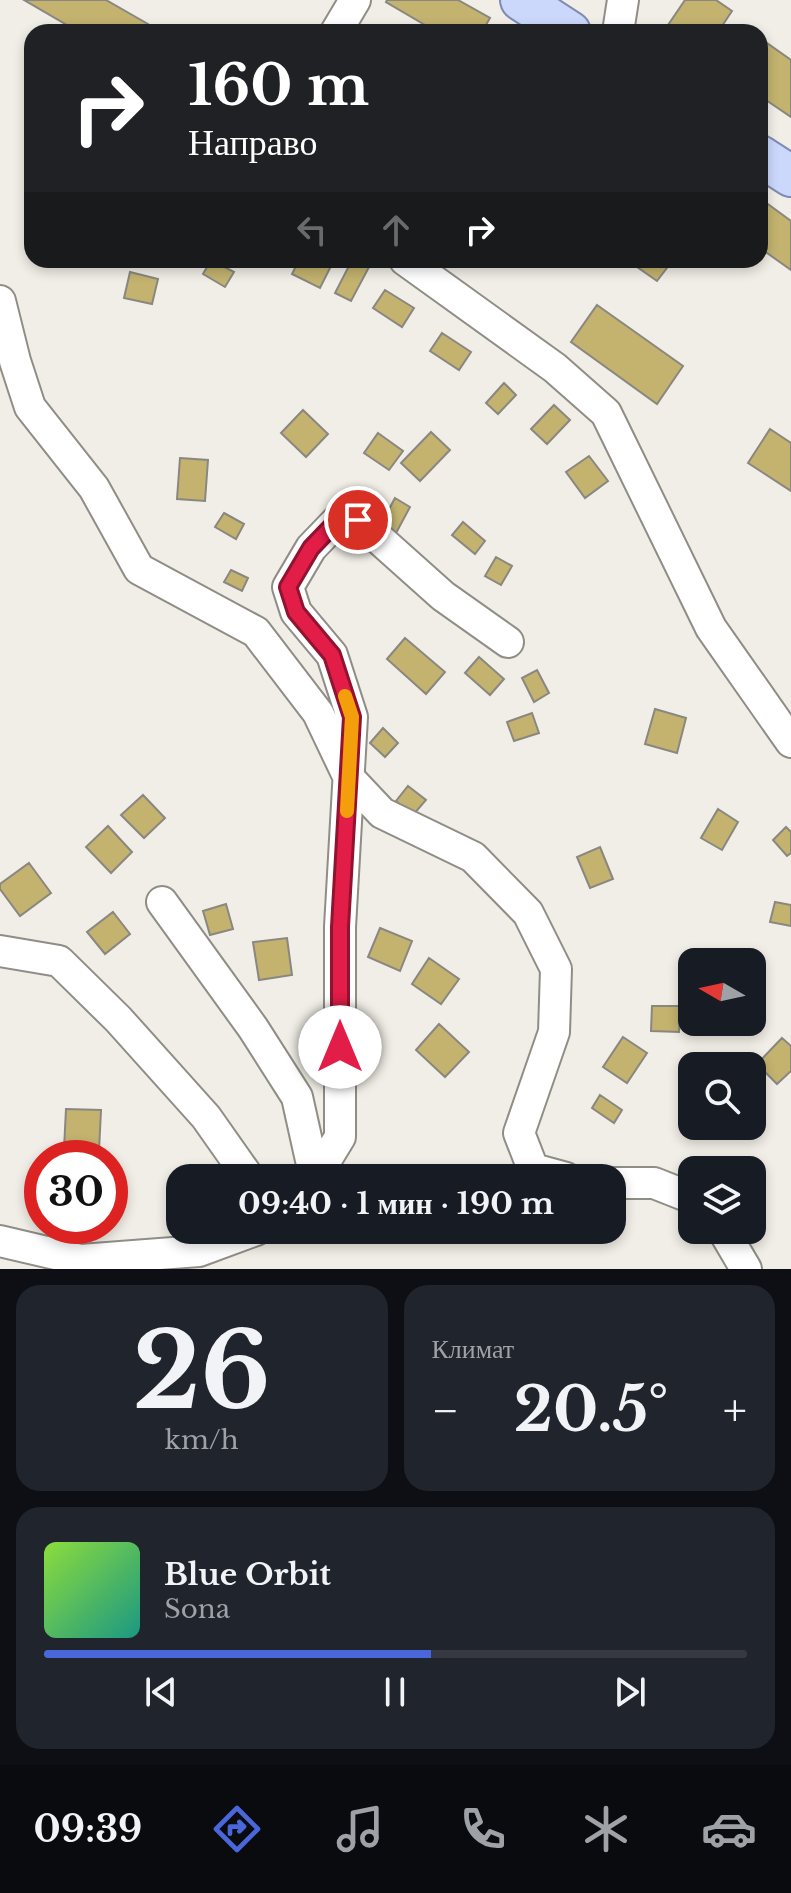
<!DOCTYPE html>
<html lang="ru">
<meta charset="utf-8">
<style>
:root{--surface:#171b24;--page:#20242c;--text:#f1f3f6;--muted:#9ea1a6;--line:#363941;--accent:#4967db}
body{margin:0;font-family:"Libre Baskerville",serif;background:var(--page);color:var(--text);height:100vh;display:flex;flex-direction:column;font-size:30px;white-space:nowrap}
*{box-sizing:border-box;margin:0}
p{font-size:26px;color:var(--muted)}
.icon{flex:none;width:44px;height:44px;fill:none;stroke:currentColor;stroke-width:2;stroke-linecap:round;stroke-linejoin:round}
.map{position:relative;height:1269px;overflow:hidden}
.side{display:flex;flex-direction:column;gap:16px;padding:16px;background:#0d0f14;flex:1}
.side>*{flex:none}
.banner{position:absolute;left:24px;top:24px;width:744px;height:244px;border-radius:24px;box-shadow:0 4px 12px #0003;background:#202124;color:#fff;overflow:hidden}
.needle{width:52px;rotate:279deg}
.tools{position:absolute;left:678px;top:948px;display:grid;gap:16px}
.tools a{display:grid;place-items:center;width:88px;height:88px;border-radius:16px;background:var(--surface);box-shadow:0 4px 12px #0003;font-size:40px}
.speed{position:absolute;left:24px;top:1140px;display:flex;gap:16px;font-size:40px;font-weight:700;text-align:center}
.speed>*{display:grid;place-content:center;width:104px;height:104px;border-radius:50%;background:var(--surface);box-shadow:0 4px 12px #0003;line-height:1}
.speed .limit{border:12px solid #d22;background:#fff;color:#111}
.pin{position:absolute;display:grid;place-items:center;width:68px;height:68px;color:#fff;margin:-34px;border:4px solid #fff;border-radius:50%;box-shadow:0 2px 8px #0007}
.me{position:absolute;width:88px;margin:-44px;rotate:0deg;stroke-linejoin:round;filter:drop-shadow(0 0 6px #0008)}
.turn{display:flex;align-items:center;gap:28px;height:168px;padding:0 32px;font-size:36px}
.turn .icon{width:104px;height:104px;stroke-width:2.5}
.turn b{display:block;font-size:56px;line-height:68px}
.lanes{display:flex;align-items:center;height:76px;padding:0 32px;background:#0003;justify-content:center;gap:40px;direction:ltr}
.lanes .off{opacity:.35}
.big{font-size:60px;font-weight:800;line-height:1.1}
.side .tile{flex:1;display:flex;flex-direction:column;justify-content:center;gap:12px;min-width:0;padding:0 28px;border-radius:24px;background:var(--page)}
.side .dial{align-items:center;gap:0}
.dial b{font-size:104px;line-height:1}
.song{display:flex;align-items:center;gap:24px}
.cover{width:96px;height:96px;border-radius:12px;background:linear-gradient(135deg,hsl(90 70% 55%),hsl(170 70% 35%))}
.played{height:8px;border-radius:4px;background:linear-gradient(90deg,var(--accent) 55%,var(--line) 55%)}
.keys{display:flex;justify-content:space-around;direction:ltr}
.heat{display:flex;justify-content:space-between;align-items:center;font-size:44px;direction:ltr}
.side .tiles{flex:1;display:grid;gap:16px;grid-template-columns:1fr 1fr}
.tile:last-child{grid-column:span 2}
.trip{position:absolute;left:166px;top:1164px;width:460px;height:80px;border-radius:24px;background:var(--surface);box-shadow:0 4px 12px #0003;font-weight:800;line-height:80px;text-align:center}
.tabs{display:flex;height:128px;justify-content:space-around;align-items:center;background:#090b0e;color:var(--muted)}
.tabs .icon{width:56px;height:56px}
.tabs .selected{color:var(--accent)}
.tabs b{font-size:36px;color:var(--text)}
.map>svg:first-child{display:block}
.building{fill:#c3b36f;stroke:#898780;stroke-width:2}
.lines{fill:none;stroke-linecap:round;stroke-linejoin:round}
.minor-casing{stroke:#8f8d86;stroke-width:34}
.major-casing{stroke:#7e8cb2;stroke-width:44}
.minor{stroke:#fff;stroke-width:30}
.major{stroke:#cbd8fc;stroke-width:40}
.route-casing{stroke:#92132f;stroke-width:20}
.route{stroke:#e11d48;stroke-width:14}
.slow{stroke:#f59e0b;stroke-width:14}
</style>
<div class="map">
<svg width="791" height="1269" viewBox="0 0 791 1269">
<rect width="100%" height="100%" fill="#f0eee6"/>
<path class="building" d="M24 0H106L148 24 143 32H79Z
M387 0H458L490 18 482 32H437L386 2Z
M685 0H716L732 11 718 32H672L666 28Z
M760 38 791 60V117L760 96Z
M761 199 791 221V270L760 248Z
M211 260 234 272 225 287 203 274Z
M299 260H334L320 288 292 274Z
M352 260 369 267 351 301 335 293Z
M627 260H673L657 281Z
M130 272 158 279 152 304 124 298Z
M385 290 414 308 402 327 373 308Z
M597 305 683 366 657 404 571 342Z
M442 333 471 352 459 370 430 351Z
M504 383 516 395 498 414 486 403Z
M554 405 570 420 547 444 531 429Z
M303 410 328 434 306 457 281 433Z
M770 429 791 443V491L748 463Z
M431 432 450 450 420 481 401 463Z
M378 433 403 451 389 470 364 453Z
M589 456 608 481 585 498 566 472Z
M180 458 208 460 205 501 177 499Z
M395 498 410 507 396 533 381 524Z
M224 513 244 524 236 539 215 527Z
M463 522 485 541 475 554 452 535Z
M496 557 512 566 501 585 485 576Z
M231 570 248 578 242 591 224 582Z
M405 638 445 672 426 694 387 659Z
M479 657 504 679 490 695 465 673Z
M537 670 549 693 534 702 522 678Z
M655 709 686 718 677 753 645 744Z
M532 713 539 733 514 741 507 722Z
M383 728 398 743 385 757 370 743Z
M408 786 426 800 413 815 396 801Z
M143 795 165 818 144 838 121 815Z
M718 809 738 822 722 850 701 838Z
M108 826 132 852 111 873 86 847Z
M786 827 791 832V853L787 856 773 840Z
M600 847 613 879 590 888 577 857Z
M29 863 51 893 20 916 0 889V884Z
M775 902 791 905V926L770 922Z
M226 904 233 929 210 935 203 911Z
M113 912 130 934 105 954 87 932Z
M380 928 412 941 400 971 368 957Z
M287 938 292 975 259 980 253 942Z
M429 958 459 979 441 1004 412 984Z
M652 1006H680L679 1032 651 1031Z
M439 1024 469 1052 445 1077 416 1050Z
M623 1037 647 1053 627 1083 603 1067Z
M782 1038 791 1046V1071L777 1084 757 1064Z
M600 1095 622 1110 614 1123 592 1108Z
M66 1109 101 1110 99 1151 64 1149Z"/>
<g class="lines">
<g class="minor-casing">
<path id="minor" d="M336 32 355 0
M618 32 623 0
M405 260 555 368 606 413 711 628 791 742
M0 301 15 361 30 407 94 488 139 569 256 632 318 713 349 778 382 813 473 857 528 913 556 969 554 1032 519 1133 533 1169 566 1178
M162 902 253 1028 297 1097 315 1178
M0 951 59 961 118 1019 206 1117 249 1178
M315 1178 340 1137V927L352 717 332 655 296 612 288 587 311 548 337 521 358 520 443 596 508 642
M612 1183H654L692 1198
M723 1230 746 1269
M0 1241 81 1260 199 1251 256 1230"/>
</g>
<g class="major-casing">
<path id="major" d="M521 0 570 32
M760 156 791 176"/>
</g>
<use href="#minor" class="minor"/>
<use href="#major" class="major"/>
</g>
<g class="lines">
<g class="route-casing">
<path id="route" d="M340 1047V927L352 717 332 655 296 612 288 587 311 548 337 521 358 520"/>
</g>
<use href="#route" class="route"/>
<path class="slow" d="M345 696 352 717 347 811"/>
</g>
</svg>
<div class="tools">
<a><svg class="needle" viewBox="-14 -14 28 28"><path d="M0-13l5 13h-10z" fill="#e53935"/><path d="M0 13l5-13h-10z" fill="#9ea1a6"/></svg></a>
<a><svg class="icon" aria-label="search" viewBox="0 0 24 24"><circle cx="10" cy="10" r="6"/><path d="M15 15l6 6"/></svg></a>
<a><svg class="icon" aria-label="layers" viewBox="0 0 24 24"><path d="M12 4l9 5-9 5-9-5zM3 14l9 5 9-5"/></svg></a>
</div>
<div class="speed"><div class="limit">30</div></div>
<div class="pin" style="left:358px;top:520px;background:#d93025"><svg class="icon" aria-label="arrive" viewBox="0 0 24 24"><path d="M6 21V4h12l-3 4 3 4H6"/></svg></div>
<svg class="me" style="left:340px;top:1047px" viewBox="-20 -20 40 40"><circle r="19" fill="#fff"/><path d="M0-13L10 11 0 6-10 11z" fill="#e11d48"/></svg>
<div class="trip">09:40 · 1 мин · 190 m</div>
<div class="banner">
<div class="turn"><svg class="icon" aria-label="right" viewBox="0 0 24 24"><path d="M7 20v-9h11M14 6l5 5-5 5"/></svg><div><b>160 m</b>Направо</div></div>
<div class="lanes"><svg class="icon off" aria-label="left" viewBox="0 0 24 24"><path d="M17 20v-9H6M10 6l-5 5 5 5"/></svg><svg class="icon off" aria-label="ahead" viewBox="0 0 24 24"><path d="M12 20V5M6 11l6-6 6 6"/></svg><svg class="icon" aria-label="right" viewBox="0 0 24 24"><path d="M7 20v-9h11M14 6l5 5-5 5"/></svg></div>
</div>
</div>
<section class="side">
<div class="tiles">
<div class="tile dial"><b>26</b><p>km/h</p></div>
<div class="tile"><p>Климат</p>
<div class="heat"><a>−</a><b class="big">20.5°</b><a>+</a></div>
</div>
<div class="tile">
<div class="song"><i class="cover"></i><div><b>Blue Orbit</b><p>Sona</p></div></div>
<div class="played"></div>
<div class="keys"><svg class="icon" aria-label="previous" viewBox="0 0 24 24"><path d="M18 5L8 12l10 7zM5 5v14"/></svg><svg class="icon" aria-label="pause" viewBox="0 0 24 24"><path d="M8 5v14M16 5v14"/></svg><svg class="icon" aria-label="next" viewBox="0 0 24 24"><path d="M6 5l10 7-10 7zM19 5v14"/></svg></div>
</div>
</div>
</section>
<nav class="tabs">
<b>09:39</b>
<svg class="icon selected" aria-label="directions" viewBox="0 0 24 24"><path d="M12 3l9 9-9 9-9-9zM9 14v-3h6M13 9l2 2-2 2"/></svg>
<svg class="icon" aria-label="music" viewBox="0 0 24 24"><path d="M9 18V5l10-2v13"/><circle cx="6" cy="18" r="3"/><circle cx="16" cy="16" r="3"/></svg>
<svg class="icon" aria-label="phone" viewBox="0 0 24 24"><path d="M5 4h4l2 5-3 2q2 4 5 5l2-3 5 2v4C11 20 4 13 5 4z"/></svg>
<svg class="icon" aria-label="climate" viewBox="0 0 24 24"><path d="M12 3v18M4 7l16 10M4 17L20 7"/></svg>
<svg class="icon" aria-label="car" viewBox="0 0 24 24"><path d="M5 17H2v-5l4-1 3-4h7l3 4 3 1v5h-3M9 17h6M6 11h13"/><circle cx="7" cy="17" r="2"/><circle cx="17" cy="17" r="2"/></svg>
</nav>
